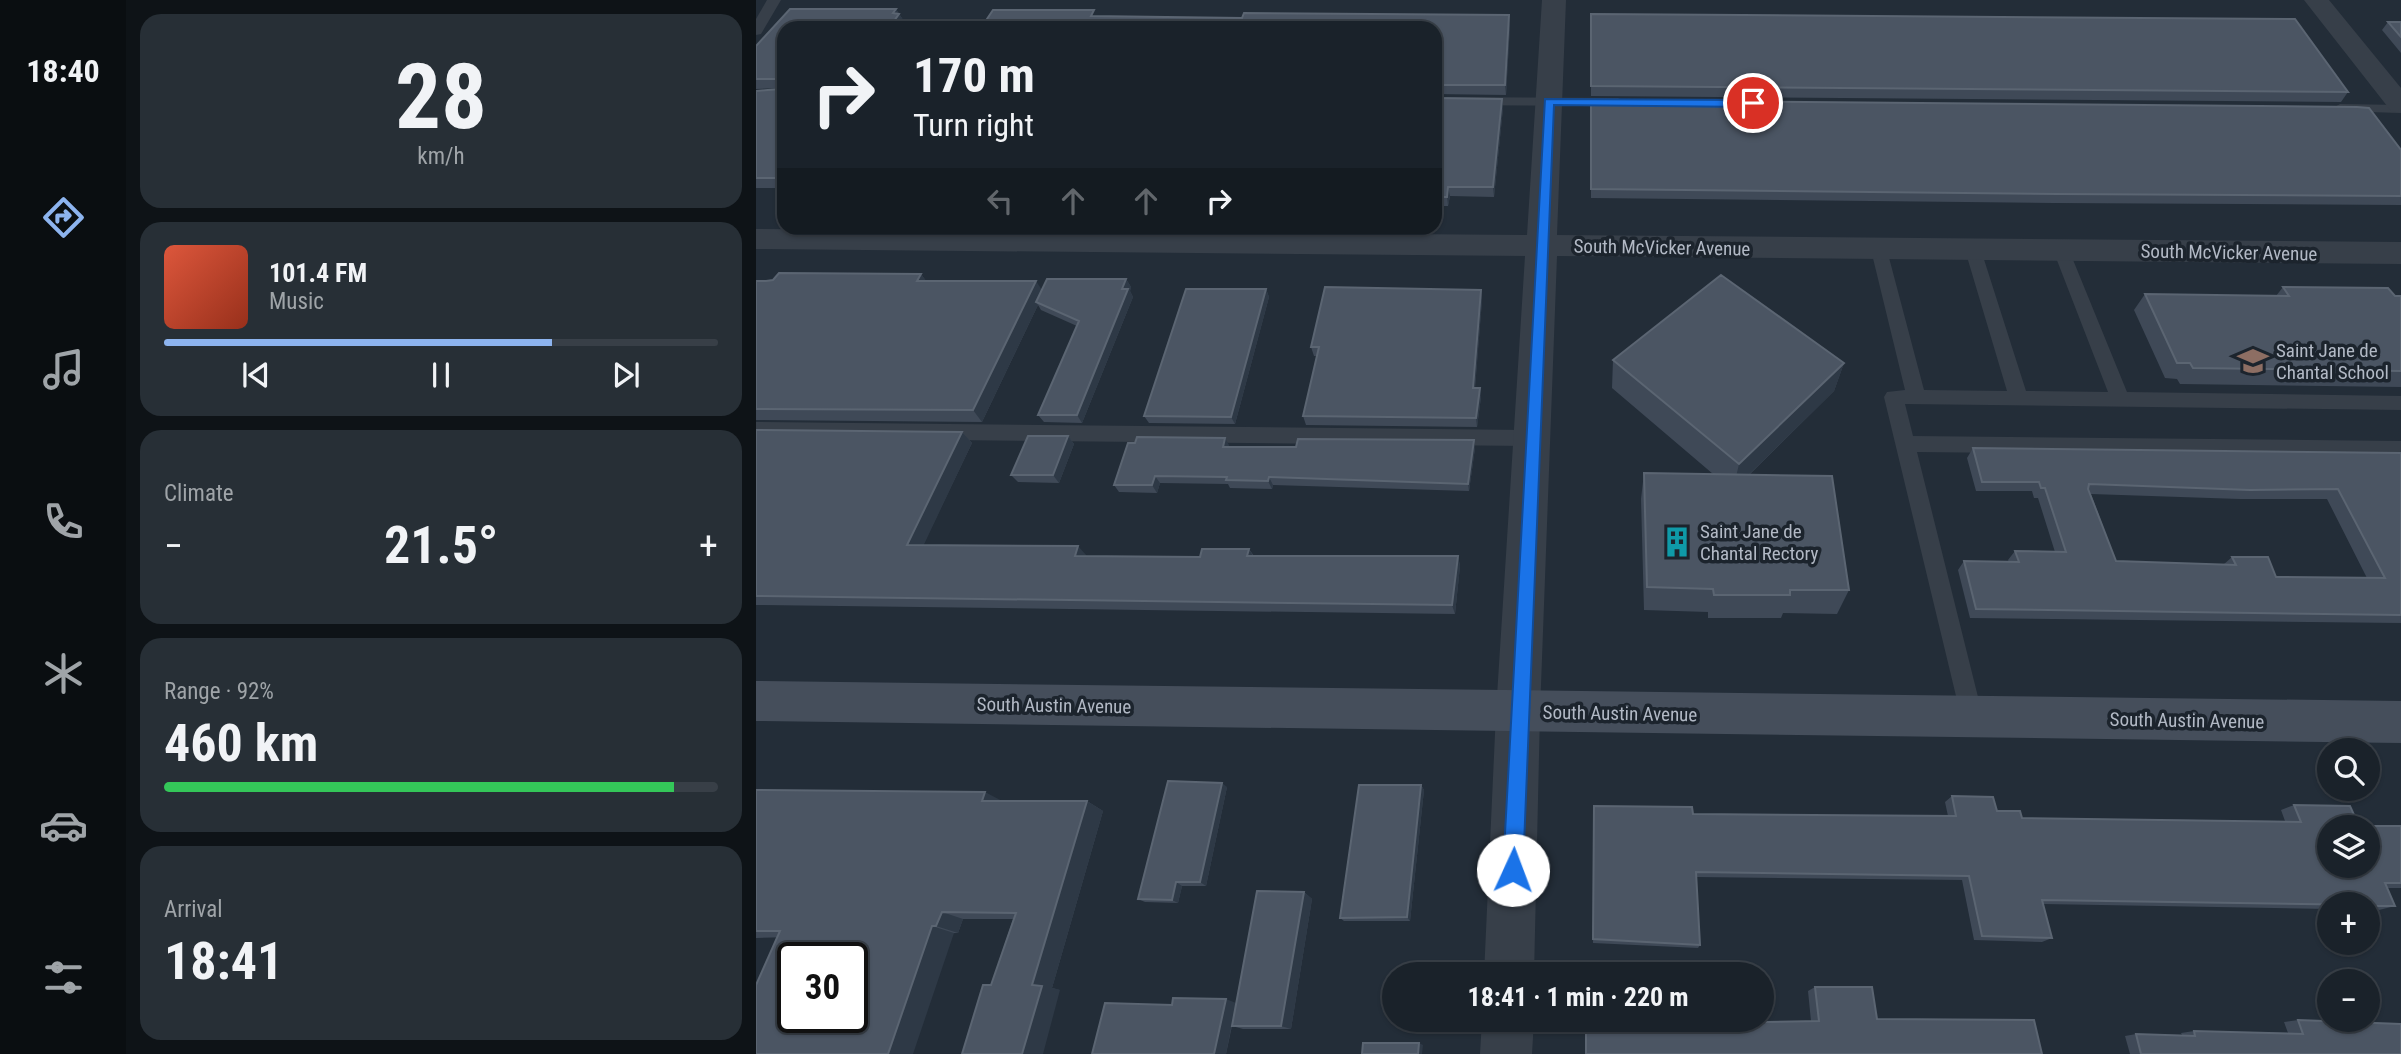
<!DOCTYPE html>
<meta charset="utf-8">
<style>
:root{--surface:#1a222a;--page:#272f36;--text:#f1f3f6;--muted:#9fa4a8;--line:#383f47;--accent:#8db4ef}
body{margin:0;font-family:"Roboto Condensed",sans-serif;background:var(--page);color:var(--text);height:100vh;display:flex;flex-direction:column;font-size:26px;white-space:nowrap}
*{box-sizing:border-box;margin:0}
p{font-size:23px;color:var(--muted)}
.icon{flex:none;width:38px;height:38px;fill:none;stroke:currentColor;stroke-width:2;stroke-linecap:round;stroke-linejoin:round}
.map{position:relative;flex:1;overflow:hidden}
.sheet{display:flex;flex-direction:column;gap:14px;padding:14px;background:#0e1317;width:630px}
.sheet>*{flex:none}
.guide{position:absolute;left:21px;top:21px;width:665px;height:214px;border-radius:21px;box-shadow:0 2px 5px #0004,0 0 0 2px var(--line);background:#1a222a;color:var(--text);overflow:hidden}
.tools{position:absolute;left:1561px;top:738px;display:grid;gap:14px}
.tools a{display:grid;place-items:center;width:63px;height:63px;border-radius:50%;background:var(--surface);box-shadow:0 2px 5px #0004,0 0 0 2px var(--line);font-size:35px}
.speed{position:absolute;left:21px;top:942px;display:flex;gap:14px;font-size:35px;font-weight:700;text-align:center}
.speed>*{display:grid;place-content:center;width:91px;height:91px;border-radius:50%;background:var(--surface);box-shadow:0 2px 5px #0004,0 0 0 2px var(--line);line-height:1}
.speed .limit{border:4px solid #111;border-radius:10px;background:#fff;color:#111}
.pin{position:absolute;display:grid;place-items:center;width:60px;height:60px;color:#fff;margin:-30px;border:4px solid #fff;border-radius:50%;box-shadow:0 2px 7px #0007}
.me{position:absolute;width:77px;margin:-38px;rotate:2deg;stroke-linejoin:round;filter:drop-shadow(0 0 5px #0008)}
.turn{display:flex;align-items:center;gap:24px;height:147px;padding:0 21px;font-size:32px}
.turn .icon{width:91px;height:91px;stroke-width:2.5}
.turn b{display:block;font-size:49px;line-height:60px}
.lanes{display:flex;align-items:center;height:66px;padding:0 21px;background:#0003;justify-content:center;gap:35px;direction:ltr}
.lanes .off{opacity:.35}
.big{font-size:52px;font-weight:700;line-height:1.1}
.sheet .card{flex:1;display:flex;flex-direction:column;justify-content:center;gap:10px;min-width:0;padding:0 24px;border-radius:21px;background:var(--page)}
.sheet .dial{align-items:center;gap:0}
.dial b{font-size:91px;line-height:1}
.song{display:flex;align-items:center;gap:21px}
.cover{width:84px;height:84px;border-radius:10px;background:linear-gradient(135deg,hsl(10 70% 55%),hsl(10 70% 35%))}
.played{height:7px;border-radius:4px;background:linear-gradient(90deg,var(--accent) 70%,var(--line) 70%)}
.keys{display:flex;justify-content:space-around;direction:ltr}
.heat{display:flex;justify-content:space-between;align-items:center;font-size:38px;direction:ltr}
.charge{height:10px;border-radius:5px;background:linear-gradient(90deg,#34c759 92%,var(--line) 0)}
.trip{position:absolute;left:626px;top:962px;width:392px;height:70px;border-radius:35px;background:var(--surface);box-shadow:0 2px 5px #0004,0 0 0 2px var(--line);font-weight:700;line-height:70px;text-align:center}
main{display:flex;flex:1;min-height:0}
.menu{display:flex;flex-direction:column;width:126px;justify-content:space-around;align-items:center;background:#0a0e11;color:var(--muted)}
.menu .icon{width:49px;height:49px}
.menu .current{color:var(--accent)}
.menu b{font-size:32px;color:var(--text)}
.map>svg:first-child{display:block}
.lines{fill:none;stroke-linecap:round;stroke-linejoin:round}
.lane{fill:#373f49;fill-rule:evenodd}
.street{fill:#373f49;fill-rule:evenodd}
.secondary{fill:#454e5b;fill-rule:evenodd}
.wall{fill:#3f4957;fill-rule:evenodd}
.shaded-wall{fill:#2e3946}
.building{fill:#4b5563;stroke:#5b6572;stroke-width:2;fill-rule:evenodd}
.route{fill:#1a73e8;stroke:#114b97;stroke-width:2}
.labels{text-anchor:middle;stroke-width:7;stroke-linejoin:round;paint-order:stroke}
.street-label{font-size:19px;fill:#b2b9c5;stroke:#1c242d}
.poi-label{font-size:19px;fill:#b2b9c5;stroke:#1c242d;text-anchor:start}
</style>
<main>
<nav class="menu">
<b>18:40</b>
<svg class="icon current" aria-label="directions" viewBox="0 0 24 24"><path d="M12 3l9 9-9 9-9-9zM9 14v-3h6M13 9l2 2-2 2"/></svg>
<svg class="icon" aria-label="music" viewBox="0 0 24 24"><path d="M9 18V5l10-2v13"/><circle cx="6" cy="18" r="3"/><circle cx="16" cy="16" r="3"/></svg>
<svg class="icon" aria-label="phone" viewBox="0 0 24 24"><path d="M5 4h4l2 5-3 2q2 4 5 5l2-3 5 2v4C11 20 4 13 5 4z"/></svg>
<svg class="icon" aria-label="climate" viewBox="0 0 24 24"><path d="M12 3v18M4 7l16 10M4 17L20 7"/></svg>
<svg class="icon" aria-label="car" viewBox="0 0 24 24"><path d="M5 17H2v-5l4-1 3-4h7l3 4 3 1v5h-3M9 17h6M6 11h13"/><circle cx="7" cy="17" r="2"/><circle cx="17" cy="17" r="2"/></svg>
<svg class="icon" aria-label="filters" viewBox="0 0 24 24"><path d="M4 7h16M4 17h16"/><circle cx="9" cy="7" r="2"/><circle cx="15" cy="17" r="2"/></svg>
</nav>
<section class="sheet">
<div class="card dial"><b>28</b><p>km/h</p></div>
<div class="card">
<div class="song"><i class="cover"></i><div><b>101.4 FM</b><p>Music</p></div></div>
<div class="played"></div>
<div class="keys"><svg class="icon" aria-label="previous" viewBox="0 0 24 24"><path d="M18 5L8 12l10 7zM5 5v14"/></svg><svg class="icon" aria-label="pause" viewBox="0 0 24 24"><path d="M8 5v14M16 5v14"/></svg><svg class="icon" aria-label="next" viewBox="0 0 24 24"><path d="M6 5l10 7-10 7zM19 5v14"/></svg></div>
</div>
<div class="card"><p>Climate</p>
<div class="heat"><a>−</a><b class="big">21.5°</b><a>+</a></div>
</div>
<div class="card"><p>Range · 92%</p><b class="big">460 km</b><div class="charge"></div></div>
<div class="card"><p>Arrival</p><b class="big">18:41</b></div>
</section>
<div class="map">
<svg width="1645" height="1054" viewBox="0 0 1645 1054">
<rect width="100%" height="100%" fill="#232d38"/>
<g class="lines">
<path class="lane" d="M11 0H25L5 34 0 35V19Z
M679 97 862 98 869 102 862 106 679 105Z
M1584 104 1645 105V113L1579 111 1577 108Z
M1123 244 1131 250 1168 390 1251 391 1209 250 1217 244 1225 250 1270 391 1352 392 1297 250 1305 244 1313 250 1371 392 1645 396V410L1149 404 1157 436 1645 441V457L1161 452 1227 717 1223 725 1215 728 1207 725 1128 397 1131 392 1149 390 1115 250Z
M0 422 777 430 784 433 787 438 784 443 777 446 0 438Z"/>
<path class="street" d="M786 0H810L801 235 1645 242V264L801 256 784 712 778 975H728L740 712 769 256 0 249V229L771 235Z
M1548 0H1573L1645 88V113L1635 111Z
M726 1020H778L776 1054H724Z"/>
<path class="secondary" d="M0 681 1645 701V743L0 721Z"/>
</g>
<path class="wall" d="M34 9H140L149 23 146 28H28V188H0V91L23 89V88L0 89V46Z
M835 14 1592 92 1585 102 835 96Z
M341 16 754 25 750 95 679 94V28Z
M1632 22H1645V53L1626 30Z
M679 98 747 108 738 197 694 196 692 206H679Z
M835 100 1645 150V205L1298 203 835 198Z
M165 274 170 281 286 290 370 279 375 287 374 291 377 297 326 423 288 422 282 415 321 326 285 310 282 305 226 422 0 420V281Z
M1527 287 1645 296V387L1424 384 1421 379 1409 378 1378 310 1389 294 1520 296Z
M510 289 513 297 479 424 393 423 388 416Z
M725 290 726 300 719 388 725 397 721 427 550 425 547 416 561 356H558L555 347Z
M857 360 1088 363 1078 391 993 475 1093 590 1081 614 1027 613 1025 618H952V612L888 610 885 499 888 473 957 474 856 388Z
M0 430 206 432 216 443 167 545 330 556 444 557 493 549 498 556H702L704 566 699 614 0 605Z
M312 436 318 444 303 483 262 482 255 475Z
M469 438 473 447 719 448 713 491 517 485 516 489 474 488 472 484 404 483 401 493 363 492 358 485 379 443Z
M1217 448 1645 453V623L1214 618 1202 570 1208 561 1253 562 1252 560 1259 551 1299 552 1282 498H1278L1276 491H1220L1211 458ZM1335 494 1484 499H1571L1611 578 1520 577 1476 557 1467 565 1360 561Z
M665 785 668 790 654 921H588L584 918Z
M471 787 450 886H426L422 903 389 902 382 899Z
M0 790 245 801H331L347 811 296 988 304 990 235 985 257 919H207L202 933 0 938Z
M1196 796 1241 811 1266 818 1529 821 1525 810 1538 805 1603 826H1645V888H1631L1639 906 1623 910H1612V905H1573V909L1287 904 1296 938 1286 942 1218 940 1206 880 940 877 944 945 942 948 837 943 838 806 937 814 1192 816 1189 802Z
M548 892 556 899 535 1029H487L476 1026 477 1021 470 1054H336L416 1005 480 1003Z
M1059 987 1121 1019 903 1028V1020H950V1023L1055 1021 1052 991Z
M1542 1020 1645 1054H1374L1369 1036 1380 1034 1426 1035 1425 1033 1438 1031 1532 1033 1528 1022Z"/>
<path class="shaded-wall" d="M140 9 149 23 146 28H133L137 13Z
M753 15 754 25 750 95 749 85Z
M746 99 747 108 738 197 737 187Z
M692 187 694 196 692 206 691 197Z
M165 274 174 286 161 281Z
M370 279 375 287 374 291 377 297 326 423 321 415Z
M280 281 288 293 280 302 282 305 226 422 217 410Z
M510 289 513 297 479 424 475 417Z
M725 290 726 300 718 397 717 388Z
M1088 363 1078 391 977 490 983 464Z
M724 388 725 397 721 427 720 418Z
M206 432 216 443 163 555 151 545Z
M312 436 318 444 303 483 297 475Z
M469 438 473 445 471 454 467 447Z
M718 440 719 448 713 491 712 484Z
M399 476 404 483 401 493 396 485Z
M513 477 517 485 516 489 512 481Z
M322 546 331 556H319Z
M493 549 499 559 491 556Z
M702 556 704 566 699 614 696 605Z
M466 783 471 787 450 886 444 882Z
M665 785 668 790 654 921 651 917Z
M229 792 248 802 226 801Z
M331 801 347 811 296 988 304 990 287 1054H266L276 985Z
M420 882 426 886 422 903 416 900Z
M548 892 556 899 535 1029 525 1026Z
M186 912 207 919 202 933 180 926Z
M176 926 198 933 157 1054H132Z
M470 999 480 1003 470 1054H458Z
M663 1043 667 1045 666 1054H662Z"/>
<path class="building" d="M34 9H140L137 13 143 14 133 28H28V178H0V91L23 89 21 79H0V46Z
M237 10H338L335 16 486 18 488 13 753 15 749 85H679V28H225Z
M835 14 1539 19 1592 92 835 86Z
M1632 22H1645V37Z
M679 98 746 99 737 187H692L691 197H679Z
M835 100 1601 107 1613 108 1645 150V196L1302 194 835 189Z
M23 273 165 274 161 281H280L217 410 0 409V281H10L17 280Z
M965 275 1088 363 983 464 857 360Z
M291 279H370L366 289H372L321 415H282L323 321 280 302Z
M569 287 725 290 717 388H724L720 418 547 416 563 347H555Z
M1527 287 1632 288 1639 296H1645V371L1437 368 1434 363H1421L1389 294 1533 296Z
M430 289H510L475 417 388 416Z
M0 430 206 432 151 545 322 546 319 556 444 557 446 549H493L491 556H702L696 605 0 596Z
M272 436H312L297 475H255Z
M381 437 469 438 467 447H540L542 439 718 440 712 484 513 477 512 481 470 480 471 477 399 476 396 485H358L372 443H379Z
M1217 448 1645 453V615L1220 609 1208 561 1263 562 1259 551 1310 552 1289 488H1285L1283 482H1226ZM1333 484 1494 490 1582 489 1629 578 1520 577 1512 557H1476L1480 565 1360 561 1332 489Z
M888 473 1076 476 1093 590H1034V595H958L957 589 891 587Z
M412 781 466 783 444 882H420L416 900 382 899Z
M603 785H665L651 917 584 918Z
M0 790 229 792 226 801H331L276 985 286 986 266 1054H206L227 985H235L260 913 186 912 180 926H176L132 1054H0V985L24 931H0ZM37 957H96V1017H37Z
M1196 796 1237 797 1241 811H1264L1266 818 1545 822 1538 805 1594 806 1603 826H1645V883H1629L1639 906H1612V905L1286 900 1296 938 1226 936 1213 876 940 872 944 945 837 939 838 806 936 807 937 814 1200 816ZM1573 828H1612V866H1573Z
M501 891 548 892 525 1026H476Z
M1059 987H1116L1121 1019 1278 1020 1286 1054H830V1026L906 1028 905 1020H950V1023L1063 1021Z
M417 998 470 999 458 1054H336L349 1003 416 1005Z
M1542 1020 1645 1024V1054H1385L1380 1034 1439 1036 1438 1031 1547 1034Z
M607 1043H663L662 1054H606Z"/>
<path class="route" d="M789 99 997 100 1002 103 997 107 798 105 767 870 764 877 757 880 750 877 747 870Z"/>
<defs>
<g id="school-bare" transform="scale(2.415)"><path d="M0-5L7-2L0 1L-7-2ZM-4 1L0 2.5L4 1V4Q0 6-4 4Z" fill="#8d6e63" stroke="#1c242d" stroke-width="2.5" paint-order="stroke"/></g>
<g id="building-bare" transform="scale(2.415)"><path d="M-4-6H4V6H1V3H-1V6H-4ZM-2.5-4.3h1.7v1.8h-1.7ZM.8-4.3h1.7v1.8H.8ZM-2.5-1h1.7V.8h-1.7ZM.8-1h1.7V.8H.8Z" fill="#0f9aa8" stroke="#1c242d" stroke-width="2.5" paint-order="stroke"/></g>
</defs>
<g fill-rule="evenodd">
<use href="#school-bare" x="1497" y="361"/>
<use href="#building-bare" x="921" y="542"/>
</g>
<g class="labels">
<g class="street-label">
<text transform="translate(906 247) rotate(1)" y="7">South McVicker Avenue</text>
<text transform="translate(1473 252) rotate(1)" y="7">South McVicker Avenue</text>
<text transform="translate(298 705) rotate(1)" y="7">South Austin Avenue</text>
<text transform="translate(864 713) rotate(1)" y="7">South Austin Avenue</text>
<text transform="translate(1431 720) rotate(1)" y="7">South Austin Avenue</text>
</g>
<g class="poi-label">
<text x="1520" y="357">Saint Jane de<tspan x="1520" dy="22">Chantal School</tspan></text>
<text x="944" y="538">Saint Jane de<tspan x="944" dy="22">Chantal Rectory</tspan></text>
</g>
</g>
</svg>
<div class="tools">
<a><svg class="icon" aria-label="search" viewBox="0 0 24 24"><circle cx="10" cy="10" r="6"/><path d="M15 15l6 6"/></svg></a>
<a><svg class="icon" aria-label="layers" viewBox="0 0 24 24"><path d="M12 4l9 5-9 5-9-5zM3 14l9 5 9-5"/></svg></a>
<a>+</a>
<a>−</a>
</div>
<div class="speed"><div class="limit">30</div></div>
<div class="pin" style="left:997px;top:103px;background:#d93025"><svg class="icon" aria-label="arrive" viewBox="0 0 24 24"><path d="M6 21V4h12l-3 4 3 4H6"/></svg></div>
<svg class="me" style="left:757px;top:870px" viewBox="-20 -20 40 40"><circle r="19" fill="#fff"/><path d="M0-13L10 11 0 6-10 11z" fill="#1a73e8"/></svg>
<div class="trip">18:41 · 1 min · 220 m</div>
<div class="guide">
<div class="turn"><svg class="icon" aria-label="right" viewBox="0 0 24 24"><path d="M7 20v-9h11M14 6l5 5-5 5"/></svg><div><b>170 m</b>Turn right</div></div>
<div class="lanes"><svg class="icon off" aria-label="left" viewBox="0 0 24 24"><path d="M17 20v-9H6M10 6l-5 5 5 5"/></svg><svg class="icon off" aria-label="ahead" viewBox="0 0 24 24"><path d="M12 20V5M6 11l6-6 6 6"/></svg><svg class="icon off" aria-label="ahead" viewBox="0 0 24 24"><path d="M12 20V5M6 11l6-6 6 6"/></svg><svg class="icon" aria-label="right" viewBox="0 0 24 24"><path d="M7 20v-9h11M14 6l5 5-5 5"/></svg></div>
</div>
</div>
</main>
